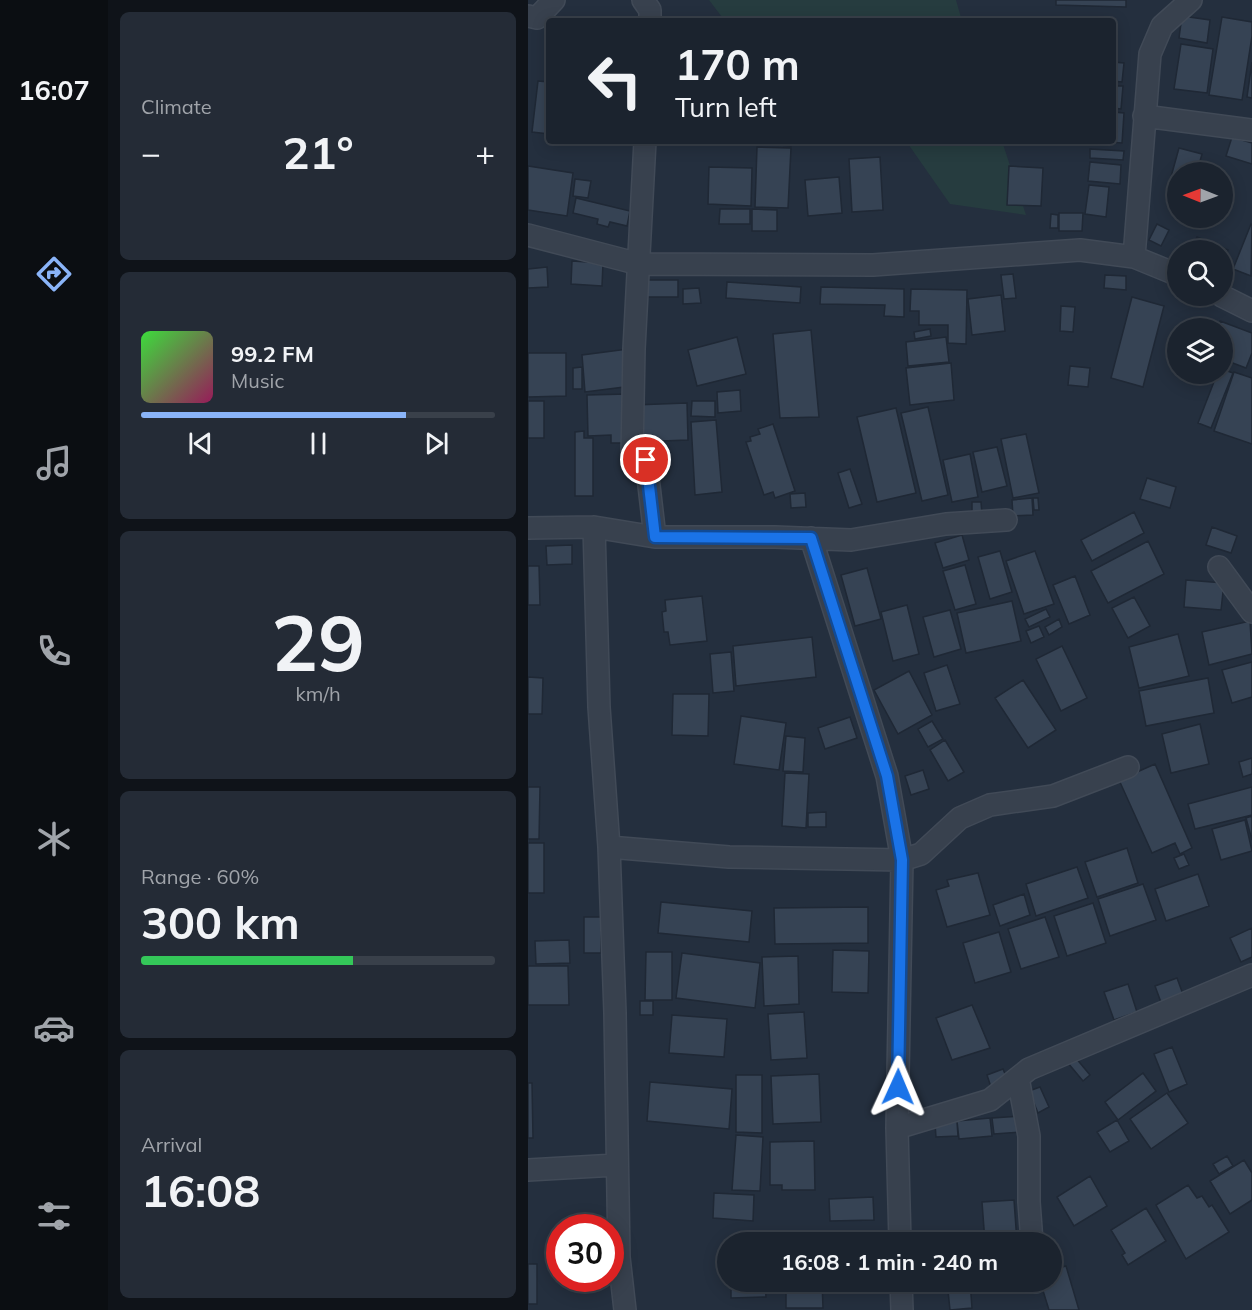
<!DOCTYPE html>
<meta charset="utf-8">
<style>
:root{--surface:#1b232e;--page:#242b36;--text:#f1f3f6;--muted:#a0a4aa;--line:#39404a;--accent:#8ab4f8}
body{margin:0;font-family:Mulish,sans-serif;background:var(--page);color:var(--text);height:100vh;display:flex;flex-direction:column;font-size:22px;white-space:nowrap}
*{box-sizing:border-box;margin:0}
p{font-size:20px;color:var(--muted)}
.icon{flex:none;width:33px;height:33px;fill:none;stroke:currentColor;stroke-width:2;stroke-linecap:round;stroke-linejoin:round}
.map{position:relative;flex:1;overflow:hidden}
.sheet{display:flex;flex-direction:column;gap:12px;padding:12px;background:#0f1319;width:420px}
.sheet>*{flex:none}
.top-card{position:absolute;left:18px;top:18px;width:570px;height:126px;border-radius:6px;box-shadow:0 3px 15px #0003,0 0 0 2px var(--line);background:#1b232e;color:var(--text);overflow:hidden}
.needle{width:39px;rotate:271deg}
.buttons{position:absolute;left:639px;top:162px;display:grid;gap:12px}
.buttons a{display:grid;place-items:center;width:66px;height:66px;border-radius:50%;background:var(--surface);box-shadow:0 3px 15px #0003,0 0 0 2px var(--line);font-size:30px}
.speed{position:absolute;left:18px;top:1214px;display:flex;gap:12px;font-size:30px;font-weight:700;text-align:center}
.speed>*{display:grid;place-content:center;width:78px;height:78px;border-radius:50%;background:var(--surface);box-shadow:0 3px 15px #0003,0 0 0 2px var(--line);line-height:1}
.speed .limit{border:9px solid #d22;background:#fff;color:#111}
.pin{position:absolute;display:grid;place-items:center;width:51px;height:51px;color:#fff;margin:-26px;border:3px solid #fff;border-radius:50%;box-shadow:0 2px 6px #0007}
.me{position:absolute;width:66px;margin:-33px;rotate:1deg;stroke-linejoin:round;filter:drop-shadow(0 0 4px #0008)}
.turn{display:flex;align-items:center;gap:21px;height:126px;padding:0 30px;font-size:27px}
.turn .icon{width:78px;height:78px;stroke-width:2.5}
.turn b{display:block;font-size:42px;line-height:51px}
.big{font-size:45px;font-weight:700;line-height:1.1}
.sheet .widget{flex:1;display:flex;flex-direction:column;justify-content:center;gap:9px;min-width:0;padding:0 21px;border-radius:9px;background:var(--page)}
.sheet .dial{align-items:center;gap:0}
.dial b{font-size:78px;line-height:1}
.song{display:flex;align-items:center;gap:18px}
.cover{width:72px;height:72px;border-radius:9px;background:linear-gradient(135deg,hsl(120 70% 55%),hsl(330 70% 35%))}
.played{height:6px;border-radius:3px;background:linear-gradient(90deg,var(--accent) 75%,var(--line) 75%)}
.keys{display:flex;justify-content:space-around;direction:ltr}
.heat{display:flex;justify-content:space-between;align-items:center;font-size:33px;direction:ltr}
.charge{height:9px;border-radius:4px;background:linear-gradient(90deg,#34c759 60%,var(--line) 0)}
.trip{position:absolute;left:189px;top:1232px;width:345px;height:60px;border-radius:30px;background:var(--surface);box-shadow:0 3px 15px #0003,0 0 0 2px var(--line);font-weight:700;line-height:60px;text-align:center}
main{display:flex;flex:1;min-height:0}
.menu{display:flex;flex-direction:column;width:108px;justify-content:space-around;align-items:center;background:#0b0e12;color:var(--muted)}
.menu .icon{width:42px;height:42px}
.menu .selected{color:var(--accent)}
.menu b{font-size:27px;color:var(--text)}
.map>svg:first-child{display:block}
.green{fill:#263c3f}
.building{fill:#364354;stroke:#1f2835;stroke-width:1.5}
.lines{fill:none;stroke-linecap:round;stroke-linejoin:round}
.street-casing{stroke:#414a57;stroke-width:24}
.street{stroke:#38414e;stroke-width:21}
.route-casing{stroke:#114b97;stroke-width:15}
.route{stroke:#1a73e8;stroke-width:10}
</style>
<main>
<nav class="menu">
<b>16:07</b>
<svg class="icon selected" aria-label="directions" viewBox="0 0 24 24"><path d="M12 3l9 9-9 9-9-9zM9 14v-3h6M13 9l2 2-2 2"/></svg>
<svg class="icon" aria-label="music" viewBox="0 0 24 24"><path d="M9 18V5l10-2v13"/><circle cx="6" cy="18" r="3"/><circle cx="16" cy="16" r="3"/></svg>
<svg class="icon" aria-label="phone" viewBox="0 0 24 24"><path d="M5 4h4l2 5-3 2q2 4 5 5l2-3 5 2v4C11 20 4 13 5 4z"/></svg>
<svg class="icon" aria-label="climate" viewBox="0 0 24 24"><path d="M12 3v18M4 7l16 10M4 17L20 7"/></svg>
<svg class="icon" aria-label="car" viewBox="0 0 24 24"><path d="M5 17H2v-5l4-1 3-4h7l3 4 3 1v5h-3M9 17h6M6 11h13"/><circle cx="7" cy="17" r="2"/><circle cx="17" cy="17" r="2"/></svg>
<svg class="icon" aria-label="filters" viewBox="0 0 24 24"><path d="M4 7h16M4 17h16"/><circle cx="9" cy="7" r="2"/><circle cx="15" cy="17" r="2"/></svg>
</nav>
<section class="sheet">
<div class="widget"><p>Climate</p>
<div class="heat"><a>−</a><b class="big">21°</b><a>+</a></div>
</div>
<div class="widget">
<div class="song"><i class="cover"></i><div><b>99.2 FM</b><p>Music</p></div></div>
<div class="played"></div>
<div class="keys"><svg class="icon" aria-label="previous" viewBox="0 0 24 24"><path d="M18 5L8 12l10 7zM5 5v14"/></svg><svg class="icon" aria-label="pause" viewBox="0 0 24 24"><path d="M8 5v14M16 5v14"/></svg><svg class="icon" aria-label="next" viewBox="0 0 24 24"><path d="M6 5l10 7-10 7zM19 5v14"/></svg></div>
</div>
<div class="widget dial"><b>29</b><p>km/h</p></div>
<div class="widget"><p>Range · 60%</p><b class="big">300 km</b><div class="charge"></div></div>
<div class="widget"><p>Arrival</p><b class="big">16:08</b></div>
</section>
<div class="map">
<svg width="724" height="1310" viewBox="0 0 724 1310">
<rect width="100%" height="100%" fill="#242f3e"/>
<path class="green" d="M181 0H428L434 21H197Z
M378 141H474L498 215 422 204Z"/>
<path class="building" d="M528 0H598V7L528 5Z
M654 16 682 20 679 43 651 38Z
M694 17 724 22V36L714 100 681 95Z
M653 44 685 49 679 93 646 89Z
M585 62 596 63 594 82 585 81Z
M724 62V98L719 97Z
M10 81 21 82V134L4 132Z
M585 86H595L593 109 585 108Z
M585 112 596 113 594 143 569 141H585Z
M704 137 724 143V164L698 156Z
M229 141H264L263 146 229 143Z
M229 147 263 148 260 208 227 207Z
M651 148 674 154 669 172H650V186L641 184Z
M562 149 596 151 595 160 562 158Z
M352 157 355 210 324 212 321 159Z
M562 162 593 165 592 184 560 181Z
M0 166 45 173 39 216 0 210Z
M481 166 515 168 513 206 479 205Z
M181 167 224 168 223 206 180 204Z
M311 177 314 213 280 216 277 180Z
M47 179 63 181 60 198 45 196Z
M561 185 581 187 578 217 557 214Z
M48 198 102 211 99 226 82 222 80 227 69 224 70 219 45 213Z
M192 209H222V224H191Z
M224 209 249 210V231H224Z
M531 213H555L554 231H531Z
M523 214 530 215V228H522Z
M629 224 641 230 633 246 621 240Z
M723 224 724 225 723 276 705 269Z
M669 237 700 250 695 264 694 250H664Z
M44 261 75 263 74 286 43 284Z
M19 267 20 287 0 288V269Z
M485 274 488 298 476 299 473 275Z
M577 275 598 276V290L576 288Z
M118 280H150V297H118Z
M199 282 273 287 272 303 198 298Z
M293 287 376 289V317L356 316 357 305 292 304Z
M171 288 173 303 155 304V289Z
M383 289 439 290 438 344 420 343V325H391V311H382Z
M473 295 477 331 444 335 440 299Z
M604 297 636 306 615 387 583 378Z
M533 306 547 307 545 332 532 331Z
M692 321 724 333V353L718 368 694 359V328H690Z
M402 329 403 336 387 339 386 332Z
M283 330 291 417 252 418 245 334Z
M209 337 218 374 169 386 160 350Z
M418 337 421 362 380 366 378 342Z
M100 349 104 386 57 392 54 355Z
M0 353H38V396L0 397Z
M423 363 426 400 382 405 378 368Z
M542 366 562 368 560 387 540 385Z
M54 367V389H45V368Z
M694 369 705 373 683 428 670 423 689 374H694Z
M706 372 724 378V444L686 431Z
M212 390 213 411 190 413 189 392Z
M100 394 102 443H83V435L60 436 59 395Z
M0 401H16V438H0Z
M164 401H187V417L163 416Z
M159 403 160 440 108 442 106 405Z
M400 407 420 495 394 501 373 413Z
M368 408 388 493 349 502 329 417Z
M188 420 194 492 167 495 163 422Z
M245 424 267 491 247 498 245 492 236 495 218 442 223 441 222 437 232 434 230 429Z
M56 431V438H65V496H47V432Z
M498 434 511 493 485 498 473 439Z
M469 447 479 486 454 492 445 452Z
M442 454 450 497 424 502 415 460Z
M322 469 334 504 321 508 310 473Z
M619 478 648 487 642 508 612 499Z
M277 493 278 507 263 508 262 494Z
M504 498 505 515 485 516 484 500Z
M505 498H510L511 510H506Z
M444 502H453L454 514 444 515Z
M606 512 616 533 564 561 553 540Z
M684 527 709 536 703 553 678 545Z
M434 535 441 560 415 568 407 543Z
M620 541 636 574 580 603 563 571Z
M44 545V564L19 565 18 546Z
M472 551 484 592 462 599 450 557Z
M507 551 526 604 496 614 478 561Z
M437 565 448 604 427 610 415 571Z
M0 566H11L12 605H0Z
M339 568 353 619 327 626 313 575Z
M547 576 562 615 541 624 525 585Z
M658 580 696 583 693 610 656 607Z
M174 596 179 641 142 645 140 632H136L134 612 138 611 137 600Z
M606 597 622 626 600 638 584 608Z
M484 601 493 641 438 653 429 613Z
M379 605 391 654 365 661 353 612Z
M518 609 522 617 501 627 497 619Z
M422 610 433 649 406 657 395 617Z
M531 619 534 627 521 635 517 627Z
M722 621 724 654 681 665 674 632Z
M511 626 516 637 503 643 498 631Z
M650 634 661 676 611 688 601 647Z
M284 637 288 677 208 686 205 646Z
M534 646 559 698 533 711 508 659Z
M203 652 206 691 185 693 182 654Z
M724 662V697L704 703 694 670Z
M419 665 432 704 408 711 396 673Z
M381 671 404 715 370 734 346 690Z
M0 677 15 678 14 714H0Z
M680 678 686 713 618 726 611 691Z
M495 680 528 730 500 748 467 698Z
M145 694H181L180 736 144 735Z
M213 716 258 723 251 770 206 764Z
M322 717 329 738 297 749 290 728Z
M404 721 415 739 400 747 390 729Z
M672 724 681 764 643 773 634 734Z
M258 736 277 738 275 772 255 771Z
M417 740 436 772 420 781 402 750Z
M724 758V774L715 777 711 762Z
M627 764 664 848 652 854 647 843 624 853 591 780Z
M395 770 401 789 383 795 377 776Z
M257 773 281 774 278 828 254 826Z
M0 787H12L11 839H0Z
M724 787V815L667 829 660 804Z
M298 812V827H280V813Z
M724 816V840L718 818Z
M717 820 724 851 693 860 684 829Z
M0 843H16V893H0Z
M599 848 610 883 569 897 557 862Z
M656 854 661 865 651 869 646 858Z
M549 867 560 898 508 916 498 884Z
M450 873 462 915 419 927 408 890 421 886 419 880Z
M670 874 681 906 638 921 627 889Z
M615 884 628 920 582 936 570 899Z
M496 894 502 915 472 926 465 905Z
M133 902 224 911 221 942 130 933Z
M565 903 578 943 539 956 526 916Z
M340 907V943L247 944 246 908Z
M56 917H73V953H56Z
M517 917 531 957 493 969 480 929Z
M724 928V957L713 962 702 938Z
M471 932 483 972 447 983 435 943Z
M41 940 42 963 8 964 7 941Z
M305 950 341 951 340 993 304 992Z
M118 952H144V1000H117Z
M154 953 232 963 227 1008 148 998Z
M270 956 271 1004 236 1006 234 957Z
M0 966H40L41 1005H0Z
M649 978 656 997 634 1005 627 986Z
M600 984 609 1012 586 1020 576 992Z
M112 1001H125V1015H112Z
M444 1005 462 1048 424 1060 408 1018Z
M276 1012 279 1058 243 1060 240 1014Z
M144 1015 199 1019 196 1057 141 1053Z
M644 1047 659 1084 641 1092 626 1054Z
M547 1057 562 1075 555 1081 540 1063Z
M475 1069 480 1081 463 1087 459 1075Z
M615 1073 628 1091 590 1120 577 1102Z
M291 1074 293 1122 245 1124 243 1076Z
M208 1075H234V1133L208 1132Z
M122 1082 204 1089 201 1129 119 1121Z
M0 1083H4L5 1138H0Z
M512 1087 521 1107 510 1113 501 1091Z
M639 1093 660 1123 623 1149 602 1119Z
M492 1116 493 1132 466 1134 464 1118Z
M462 1118 464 1136 431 1139 429 1121Z
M589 1120 601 1141 582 1152 569 1132Z
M429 1122 430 1136 408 1137 407 1124Z
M208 1135 235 1137 232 1191 204 1190Z
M286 1141 287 1190H254V1185H242V1142Z
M699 1156 705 1166 691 1174 685 1164Z
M716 1160 724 1173V1200L702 1214 682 1181Z
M562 1176 579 1206 546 1226 529 1197Z
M660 1185 669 1198 674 1196 681 1207 684 1205 701 1232 658 1259 628 1205Z
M186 1193 226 1195 225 1221 185 1218Z
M345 1197 346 1220 302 1221 301 1199Z
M486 1200 489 1242H457L454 1202Z
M618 1208 638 1241 600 1265 594 1255 597 1253 583 1230Z
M0 1264H9V1304H0Z
M538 1266 551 1310H521L512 1281H524V1270Z
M203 1281H237L238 1297 203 1298Z
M258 1281H294L295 1308H258Z
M419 1281H442L444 1308 422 1310Z"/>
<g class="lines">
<g class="street-casing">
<path id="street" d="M115 0 122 10V21
M0 16 9 18 26 0
M616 116 724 130
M117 141 106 349 104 455 118 460 127 537
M0 235 111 264 345 265 552 250 606 257 650 275
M606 257 622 54 634 26 663 0
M694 296 724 311
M66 527 71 707 81 847 87 1013 91 1257 97 1310
M0 528 66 527 127 537H247L323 540 418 524 478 520
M283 538 359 776 374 860 369 1128 372 1242
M691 567 724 612
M81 847 201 857 374 860 393 854 432 818 462 805 525 796 600 767
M490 1078 501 1136V1202L504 1242
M369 1128 462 1100 501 1069 724 975
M0 1170 88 1165
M373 1281 374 1310
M507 1281V1282"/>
</g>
<use href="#street" class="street"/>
</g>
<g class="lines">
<g class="route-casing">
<path id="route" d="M118 460 127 537 283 538 359 776 374 860 370 1087"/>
</g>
<use href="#route" class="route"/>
</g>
</svg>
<div class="buttons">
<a><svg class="needle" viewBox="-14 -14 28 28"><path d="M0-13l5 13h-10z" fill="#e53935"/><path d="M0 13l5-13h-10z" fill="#a0a4aa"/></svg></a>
<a><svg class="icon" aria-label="search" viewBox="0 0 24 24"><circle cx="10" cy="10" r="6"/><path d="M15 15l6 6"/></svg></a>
<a><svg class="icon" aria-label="layers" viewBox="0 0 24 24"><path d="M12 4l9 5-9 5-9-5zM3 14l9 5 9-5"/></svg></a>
</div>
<div class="speed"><div class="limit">30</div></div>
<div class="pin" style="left:118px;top:460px;background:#d93025"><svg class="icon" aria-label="arrive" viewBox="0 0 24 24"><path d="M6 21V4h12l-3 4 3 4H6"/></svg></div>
<svg class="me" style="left:370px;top:1087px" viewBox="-20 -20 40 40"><path d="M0-17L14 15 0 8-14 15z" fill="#1a73e8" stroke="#fff" stroke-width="4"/></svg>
<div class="trip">16:08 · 1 min · 240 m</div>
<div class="top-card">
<div class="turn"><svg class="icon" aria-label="left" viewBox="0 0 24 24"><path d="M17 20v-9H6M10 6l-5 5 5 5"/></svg><div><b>170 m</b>Turn left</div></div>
</div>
</div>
</main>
